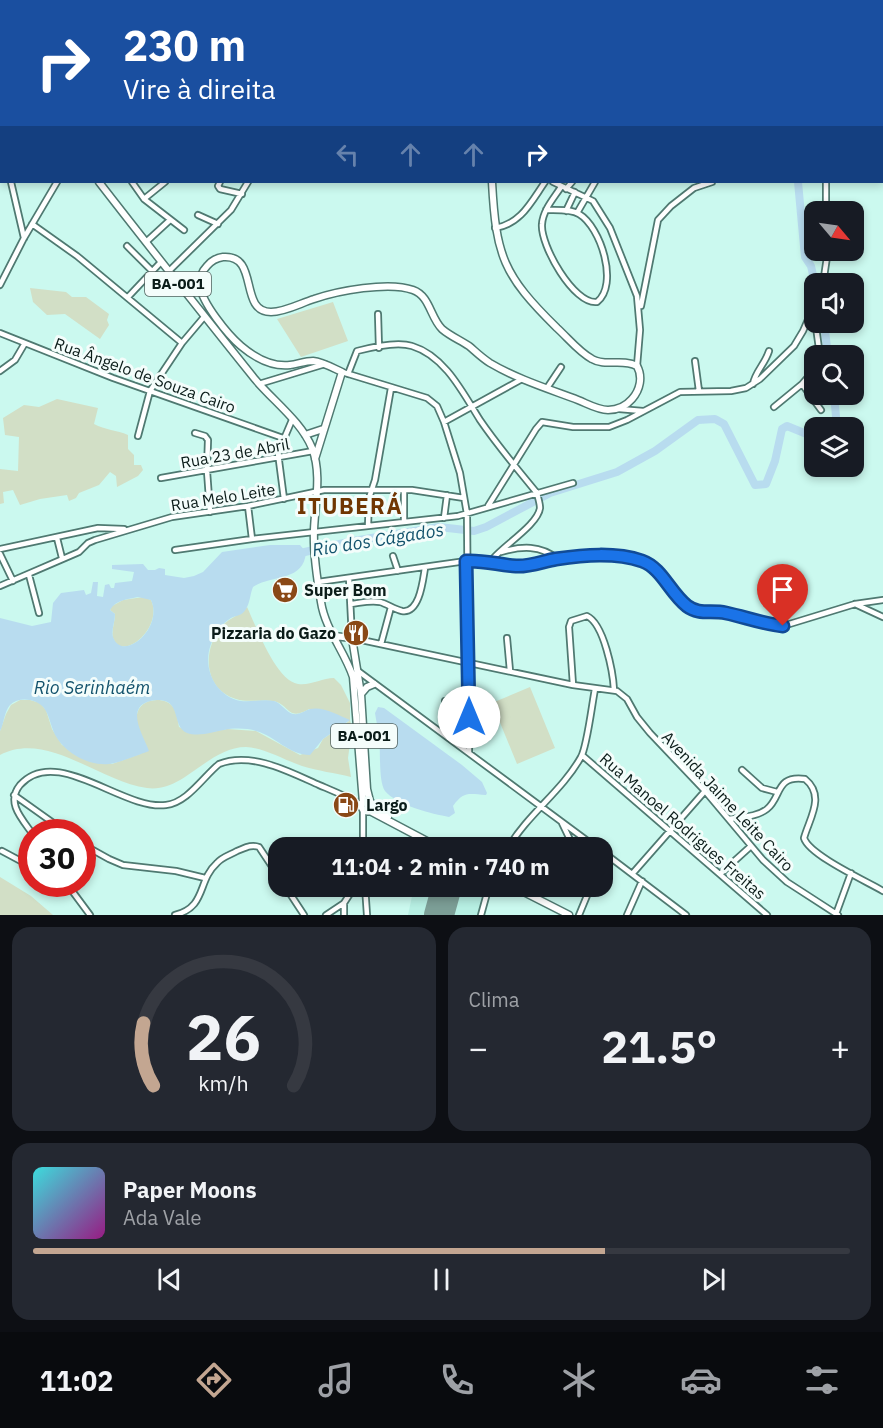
<!DOCTYPE html>
<html lang="pt">
<meta charset="utf-8">
<style>
:root{--surface:#171b24;--page:#242831;--text:#f1f3f6;--muted:#9ea1a6;--line:#363941;--accent:#c3a691}
body{margin:0;font-family:"IBM Plex Sans",sans-serif;background:var(--page);color:var(--text);height:100vh;display:flex;flex-direction:column;font-size:22px;white-space:nowrap}
*{box-sizing:border-box;margin:0}
p{font-size:20px;color:var(--muted)}
.icon{flex:none;width:33px;height:33px;fill:none;stroke:currentColor;stroke-width:2;stroke-linecap:round;stroke-linejoin:round}
.map{position:relative;height:915px;overflow:hidden}
.sheet{display:flex;flex-direction:column;gap:12px;padding:12px;background:#0d0f14;flex:1}
.sheet>*{flex:none}
.banner{position:absolute;left:0px;top:0px;width:884px;height:183px;box-shadow:0 3px 9px #0003;background:#1a4fa0;color:#fff;overflow:hidden}
.needle{width:39px;rotate:119deg}
.buttons{position:absolute;left:804px;top:201px;display:grid;gap:12px}
.buttons a{display:grid;place-items:center;width:60px;height:60px;border-radius:12px;background:var(--surface);box-shadow:0 3px 9px #0003;font-size:30px}
.speed{position:absolute;left:18px;top:819px;display:flex;gap:12px;font-size:30px;font-weight:700;text-align:center}
.speed>*{display:grid;place-content:center;width:78px;height:78px;border-radius:50%;background:var(--surface);box-shadow:0 3px 9px #0003;line-height:1}
.speed .limit{border:9px solid #d22;background:#fff;color:#111}
.pin{position:absolute;display:grid;place-items:center;width:51px;height:51px;color:#fff;margin:-62px -26px;border-radius:50% 50% 50% 0;rotate:-45deg;box-shadow:0 0 6px #0007}
.pin .icon{rotate:45deg}
.me{position:absolute;width:66px;margin:-33px;rotate:0deg;stroke-linejoin:round;filter:drop-shadow(0 0 4px #0008)}
.turn{display:flex;align-items:center;gap:21px;height:126px;padding:0 24px;font-size:27px}
.turn .icon{width:78px;height:78px;stroke-width:2.5}
.turn b{display:block;font-size:42px;line-height:51px}
.lanes{display:flex;align-items:center;height:57px;padding:0 24px;background:#0003;justify-content:center;gap:30px;direction:ltr}
.lanes .off{opacity:.35}
.big{font-size:45px;font-weight:700;line-height:1.1}
.sheet .widget{flex:1;display:flex;flex-direction:column;justify-content:center;gap:9px;min-width:0;padding:0 21px;border-radius:18px;background:var(--page)}
.sheet .dial{align-items:center;gap:0}
.dial svg{height:156px;overflow:visible;fill:none;stroke:var(--line);stroke-width:7;stroke-linecap:round;text-anchor:middle}
.dial text{fill:var(--text);stroke:none}
.song{display:flex;align-items:center;gap:18px}
.cover{width:72px;height:72px;border-radius:9px;background:linear-gradient(135deg,hsl(180 70% 55%),hsl(310 70% 35%))}
.played{height:6px;border-radius:3px;background:linear-gradient(90deg,var(--accent) 70%,var(--line) 70%)}
.keys{display:flex;justify-content:space-around;direction:ltr}
.heat{display:flex;justify-content:space-between;align-items:center;font-size:33px;direction:ltr}
.sheet .tiles{flex:1;display:grid;gap:12px;grid-template-columns:1fr 1fr}
.widget:last-child{grid-column:span 2}
.trip{position:absolute;left:268px;top:837px;width:345px;height:60px;border-radius:18px;background:var(--surface);box-shadow:0 3px 9px #0003;font-weight:700;line-height:60px;text-align:center}
.tab-bar{display:flex;height:96px;justify-content:space-around;align-items:center;background:#090b0e;color:var(--muted)}
.tab-bar .icon{width:42px;height:42px}
.tab-bar .selected{color:var(--accent)}
.tab-bar b{font-size:27px;color:var(--text)}
.map>svg:first-child{display:block}
.built{fill:#b7efe3}
.green{fill:#d2dfc6}
.water{fill:#b8dcef;fill-rule:evenodd}
.lines{fill:none;stroke-linecap:round;stroke-linejoin:round}
.river{stroke:#b8dcef;stroke-width:8}
.runway{stroke:#7c9e96;stroke-width:30}
.minor-casing{stroke:#4f7971;stroke-width:8}
.major-casing{stroke:#4f7971;stroke-width:9}
.minor{stroke:#fff;stroke-width:4.5}
.major{stroke:#fff;stroke-width:6}
.route-casing{stroke:#114b97;stroke-width:15}
.route{stroke:#1a73e8;stroke-width:10}
.labels{text-anchor:middle;stroke-width:6;stroke-linejoin:round;paint-order:stroke}
.shield{fill:#f4fdfb;stroke:#51605d;stroke-width:1.5}
.shield-label{font-size:15px;font-weight:bold;fill:#0b1c19}
.street-label{font-size:16px;fill:#0b1c19;stroke:#f4fdfb}
.poi-label{font-size:16px;font-weight:bold;fill:#0b1c19;stroke:#f4fdfb;text-anchor:start}
.water-label{font-size:18px;font-style:italic;fill:#12526c;stroke:#f4fdfb}
.district-label{font-size:22px;font-weight:bold;letter-spacing:1.5px;fill:#703602;stroke:#f4fdfb}
</style>
<div class="map">
<svg width="883" height="915" viewBox="0 0 883 915">
<rect width="100%" height="100%" fill="#cbf9ef"/>
<path class="built" d="M482 887 485 888 478 915H408L414 887Z"/>
<path class="green" d="M30 288 66 292 72 297H86L109 314 107 320 109 325 100 339 65 314 47 315 33 302Z
M333 302 348 341 301 357 277 319Z
M57 399 98 408 94 424C105 430 117 430 128 435V449L134 455V465H141L143 470 138 476 117 487 116 476 110 472 99 485 79 493 76 498 69 501 67 495 40 499 20 505 13 490 3 492 4 503 0 504V469L18 471 19 437 5 435 3 418 24 405 39 407Z
M143 597 151 600C164 628 122 663 113 638 111 631 115 622 115 614L110 610 112 606 123 600Z
M247 607C256 626 276 681 298 684 310 686 322 678 334 678L341 685 350 703V720L352 729 348 758 351 777C335 773 318 771 302 766 284 760 265 748 246 747 208 747 184 793 147 788 100 782 47 730 0 755V731L6 714 11 705 20 700H30L40 703 46 710 52 729 62 745 112 764 140 754C139 744 134 720 138 711 143 698 166 696 174 708 177 713 178 721 179 727L197 734 227 729 256 731 300 755 318 748 323 739 349 721 309 709C287 722 290 704 273 701 261 699 248 703 236 699 203 689 202 649 222 626 230 617 240 616 247 607Z
M530 687 555 748 517 764 492 703Z
M0 877 31 896 53 915H0Z"/>
<path class="water" d="M270 545H300L306 552C304 582 273 574 253 587 250 594 250 603 246 609 242 616 237 615 231 618 222 623 215 634 211 644 202 668 215 696 241 701 252 702 264 699 274 701 281 703 286 712 293 714 300 715 304 711 310 709 323 706 338 715 350 720L323 739 310 755C289 755 275 736 256 731 247 728 233 728 224 730 213 732 199 737 187 733 173 727 180 706 165 701 159 699 152 700 147 702 126 710 144 737 149 751 140 754 119 763 109 764 90 766 67 754 57 738 51 729 50 716 44 708 37 699 19 696 10 705 4 712 4 724 0 731V618L32 626 51 622 53 603 61 593 84 590 86 595 91 593 93 582H98L97 596 103 597 105 585 109 584 111 588H114L115 583 132 581 134 572 112 569V565L143 564 148 570H155L159 568 165 569V575L184 578 194 576 203 572 222 552ZM138 597 151 600C164 629 122 663 113 637 111 631 115 622 115 614L110 610C115 600 129 599 138 597Z
M378 707 384 708 462 765 482 782 487 793 486 795C468 794 464 791 453 806L455 813 449 817C433 814 396 805 385 791 378 781 381 749 379 736 378 728 376 720 375 713Z"/>
<g class="lines">
<path class="river" d="M843 2 844 0
M798 182 805 257 811 266 815 284
M824 322 828 356
M834 394 837 428
M296 554 353 541 439 527 474 531 486 527 550 493 617 472 655 451 698 420 715 419 724 424 755 485 766 484 775 461 782 429 787 426 814 437"/>
<path class="runway" d="M439 915 447 886"/>
<g class="minor-casing">
<path id="minor" d="M642 0 646 2
M245 2 246 0
M282 2 283 0
M599 2V0
M859 2V0
M0 82 2 81
M0 127 2 129
M0 163 2 164
M11 182 24 238
M132 182 144 199 184 230
M220 182 218 186 220 189 242 194
M553 182 593 201 610 228 637 296 640 330 637 366
M566 189 572 182
M144 199 165 182
M546 210C556 210 571 209 579 214 601 227 619 285 597 302 574 305 540 245 542 224 543 210 554 198 561 187
M566 211 575 192
M826 212V182
M577 213 595 182
M198 215 218 224
M32 224 77 256 182 343
M495 228C521 224 531 202 545 182
M146 242 170 220
M127 246 152 271
M168 272 231 210 248 182
M823 284 828 250
M0 285 24 238 57 182
M128 297 161 262
M641 306 658 220 671 206 694 188 712 182
M378 314 379 348
M807 322 816 327 820 356
M0 333 113 378 283 438
M695 361 699 391
M0 371 15 360 25 343
M342 372 427 398 437 406 444 422 460 473 467 514 469 752
M348 374 357 351C372 347 397 341 412 346 445 356 463 393 480 420 497 445 518 470 537 493 538 498 540 503 540 508 538 525 501 547 491 561
M259 384 325 364
M753 384C755 372 765 364 769 351
M802 384 821 410
M547 388 561 367
M774 407 802 384 814 370
M619 409 643 411
M444 422 522 379
M195 433 205 436 208 440 207 471 210 512
M138 436 150 391 182 343 204 317
M161 478 313 451
M404 490V521
M284 499 278 453 292 420
M248 506 252 539
M488 506 536 429 542 422 573 427H609L627 420 680 392 731 391 746 388 760 379 794 346 803 331 814 306
M444 518 447 495
M368 526 369 498 375 480 391 388
M57 538 62 558
M0 549 98 528 124 529
M175 550 252 539 458 516 573 483
M501 552C522 546 540 545 558 559
M0 554 13 581
M393 556 398 571
M29 575 39 613
M349 578 352 638 573 685 617 691 627 699 637 717 650 733 705 791 763 860 787 882 838 915
M318 582 466 561H491L518 566 558 559 612 555 628 557 645 562 654 568 682 602 689 608 701 613 723 612 768 625 783 626 855 604 883 600
M0 586 79 552 88 543 95 540 172 517 248 506 324 490H412L464 498
M351 604C360 603 370 600 380 602 387 604 394 609 402 611 420 614 423 579 425 568
M855 604 883 617
M507 638 510 671
M381 644 391 607
M358 671 597 848
M573 685 569 627 571 621 587 616C604 624 613 672 614 690
M445 701 469 700
M583 756 767 915
M742 770 762 788 777 792
M14 795 66 832
M363 809V848
M729 819C741 817 757 817 767 809 782 797 775 775 805 779 826 796 809 819 804 838 809 855 866 881 883 891
M562 823 574 848
M32 833C21 818 6 802 20 785 56 744 123 811 166 805 187 803 203 777 219 764 251 751 290 772 319 785 333 791 348 797 362 805
M82 844 109 859 123 865 176 871 205 878
M508 848C528 814 562 791 581 757 587 747 592 704 595 689
M2 851 32 867
M603 852 686 915
M633 873 705 791
M720 874 751 846
M67 884 90 915
M285 886 304 915
M365 886 367 915
M344 903V915
M836 914 851 873
M175 915C207 907 197 881 217 863 222 857 230 855 237 851 245 848 251 844 259 847L279 877
M326 915 344 903 355 886
M481 915 489 886
M579 915 591 886
M627 915 642 881"/>
</g>
<g class="major-casing">
<path id="major" d="M658 0 659 2
M0 60 2 61
M99 182C150 248 202 313 254 378 273 401 301 421 312 448 322 474 315 503 314 530 313 553 317 579 321 602 325 629 345 652 353 677L363 803
M305 435 323 429
M315 459 342 372C333 368 323 362 313 361 305 361 298 364 290 365 272 367 254 357 241 346 228 335 202 303 200 286 199 279 202 271 207 266 211 261 216 258 223 257 260 254 238 312 271 312 285 312 301 303 314 299 337 291 389 281 413 290 430 296 430 317 442 329 450 336 460 340 469 346 476 352 482 358 490 363 517 379 549 389 578 400 588 404 598 410 608 410 617 410 626 406 632 399 640 390 643 377 637 366 622 358 605 367 592 359 579 352 568 338 557 328 503 275 496 256 492 182
M334 636 352 638 361 694 367 789 370 801
M361 694 367 687 374 684
M361.5 806a5.5 5.5 0 1 1 11 0a5.5 5.5 0 1 1-11 0Z
M372 804 388 817
M370 811 440 848
M512 886 569 915"/>
</g>
<use href="#minor" class="minor"/>
<use href="#major" class="major"/>
</g>
<g class="lines">
<g class="route-casing">
<path id="route" d="M469 717 466 561C484 560 499 565 516 566 529 567 544 561 556 559 584 555 615 552 642 561 662 568 670 593 687 606 699 615 711 610 726 613 745 617 763 624 783 626"/>
</g>
<use href="#route" class="route"/>
</g>
<defs>
<g id="supermarket-disc" transform="scale(1.35)"><circle r="9.5" fill="#8a4816" stroke="#f4fdfb"/><path d="M-6-5.5h2.5l.6 2H6L4.5 2H-2.5L-4.4-4H-6ZM-1.5 3.2a1.3 1.3 0 1 0 .1 0ZM3 3.2a1.3 1.3 0 1 0 .1 0Z" fill="#fff"/></g>
<g id="restaurant-disc" transform="scale(1.35)"><circle r="9.5" fill="#8a4816" stroke="#f4fdfb"/><path d="M-5-6h1v4h1v-4h1v4h1v-4h1v5L-1.5 .5V6h-2V.5L-5-1ZM5-6V6H3V1.5H1.5Q1.5-4 5-6Z" fill="#fff"/></g>
<g id="fuel-disc" transform="scale(1.35)"><circle r="9.5" fill="#8a4816" stroke="#f4fdfb"/><path d="M-5.5-6h7V0h2V4h1.3V-2.5L3-4.5l.8-.8L6-3V5H2.5V1h-1V6h-7ZM-4.2-4.7v3.2H.2V-4.7Z" fill="#fff"/></g>
</defs>
<g fill-rule="evenodd">
<use href="#supermarket-disc" x="285" y="590"/>
<use href="#restaurant-disc" x="356" y="633"/>
<use href="#fuel-disc" x="346" y="805"/>
</g>
<g class="labels">
<g class="shield">
<rect x="145" y="272" width="66" height="24" rx="4.5"/>
<rect x="331" y="724" width="66" height="24" rx="4.5"/>
</g>
<g class="shield-label">
<text x="178" y="289">BA-001</text>
<text x="364" y="741">BA-001</text>
</g>
<g class="street-label">
<text transform="translate(145 375) rotate(20)" y="6">Rua Ângelo de Souza Cairo</text>
<text transform="translate(235 453) rotate(-10)" y="6">Rua 23 de Abril</text>
<text transform="translate(223 497) rotate(-9)" y="6">Rua Melo Leite</text>
<text transform="translate(728 801) rotate(47)" y="6">Avenida Jaime Leite Cairo</text>
<text transform="translate(683 826) rotate(41)" y="6">Rua Manoel Rodrigues Freitas</text>
</g>
<g class="poi-label">
<text x="304" y="596">Super Bom</text>
<text x="336" y="639" text-anchor="end">Pizzaria do Gazo</text>
<text x="366" y="811">Largo</text>
</g>
<g class="water-label">
<text transform="translate(378 540) rotate(-9)" y="6">Rio dos Cágados</text>
<text x="92" y="694">Rio Serinhaém</text>
</g>
<g class="district-label">
<text x="350" y="514">ITUBERÁ</text>
</g>
</g>
</svg>
<div class="buttons">
<a><svg class="needle" viewBox="-14 -14 28 28"><path d="M0-13l5 13h-10z" fill="#e53935"/><path d="M0 13l5-13h-10z" fill="#9ea1a6"/></svg></a>
<a><svg class="icon" aria-label="sound" viewBox="0 0 24 24"><path d="M4 9h4l5-4v14l-5-4H4zM17 9q2 3 0 6"/></svg></a>
<a><svg class="icon" aria-label="search" viewBox="0 0 24 24"><circle cx="10" cy="10" r="6"/><path d="M15 15l6 6"/></svg></a>
<a><svg class="icon" aria-label="layers" viewBox="0 0 24 24"><path d="M12 4l9 5-9 5-9-5zM3 14l9 5 9-5"/></svg></a>
</div>
<div class="speed"><div class="limit">30</div></div>
<div class="pin" style="left:783px;top:626px;background:#d93025"><svg class="icon" aria-label="arrive" viewBox="0 0 24 24"><path d="M6 21V4h12l-3 4 3 4H6"/></svg></div>
<svg class="me" style="left:469px;top:717px" viewBox="-20 -20 40 40"><circle r="19" fill="#fff"/><path d="M0-13L10 11 0 6-10 11z" fill="#1a73e8"/></svg>
<div class="trip">11:04 · 2 min · 740 m</div>
<div class="banner">
<div class="turn"><svg class="icon" aria-label="right" viewBox="0 0 24 24"><path d="M7 20v-9h11M14 6l5 5-5 5"/></svg><div><b>230 m</b>Vire à direita</div></div>
<div class="lanes"><svg class="icon off" aria-label="left" viewBox="0 0 24 24"><path d="M17 20v-9H6M10 6l-5 5 5 5"/></svg><svg class="icon off" aria-label="ahead" viewBox="0 0 24 24"><path d="M12 20V5M6 11l6-6 6 6"/></svg><svg class="icon off" aria-label="ahead" viewBox="0 0 24 24"><path d="M12 20V5M6 11l6-6 6 6"/></svg><svg class="icon" aria-label="right" viewBox="0 0 24 24"><path d="M7 20v-9h11M14 6l5 5-5 5"/></svg></div>
</div>
</div>
<section class="sheet">
<div class="tiles">
<div class="widget dial"><svg viewBox="0 0 100 80">
<path d="M14 69A42 42 0 1 1 86 69"/>
<path d="M14 69A42 42 0 0 1 9 37" stroke="#c3a691"/>
<text x="50" y="56" font-size="32" font-weight="700">26</text>
<text x="50" y="72" font-size="11">km/h</text>
</svg></div>
<div class="widget"><p>Clima</p>
<div class="heat"><a>−</a><b class="big">21.5°</b><a>+</a></div>
</div>
<div class="widget">
<div class="song"><i class="cover"></i><div><b>Paper Moons</b><p>Ada Vale</p></div></div>
<div class="played"></div>
<div class="keys"><svg class="icon" aria-label="previous" viewBox="0 0 24 24"><path d="M18 5L8 12l10 7zM5 5v14"/></svg><svg class="icon" aria-label="pause" viewBox="0 0 24 24"><path d="M8 5v14M16 5v14"/></svg><svg class="icon" aria-label="next" viewBox="0 0 24 24"><path d="M6 5l10 7-10 7zM19 5v14"/></svg></div>
</div>
</div>
</section>
<nav class="tab-bar">
<b>11:02</b>
<svg class="icon selected" aria-label="directions" viewBox="0 0 24 24"><path d="M12 3l9 9-9 9-9-9zM9 14v-3h6M13 9l2 2-2 2"/></svg>
<svg class="icon" aria-label="music" viewBox="0 0 24 24"><path d="M9 18V5l10-2v13"/><circle cx="6" cy="18" r="3"/><circle cx="16" cy="16" r="3"/></svg>
<svg class="icon" aria-label="phone" viewBox="0 0 24 24"><path d="M5 4h4l2 5-3 2q2 4 5 5l2-3 5 2v4C11 20 4 13 5 4z"/></svg>
<svg class="icon" aria-label="climate" viewBox="0 0 24 24"><path d="M12 3v18M4 7l16 10M4 17L20 7"/></svg>
<svg class="icon" aria-label="car" viewBox="0 0 24 24"><path d="M5 17H2v-5l4-1 3-4h7l3 4 3 1v5h-3M9 17h6M6 11h13"/><circle cx="7" cy="17" r="2"/><circle cx="17" cy="17" r="2"/></svg>
<svg class="icon" aria-label="filters" viewBox="0 0 24 24"><path d="M4 7h16M4 17h16"/><circle cx="9" cy="7" r="2"/><circle cx="15" cy="17" r="2"/></svg>
</nav>
